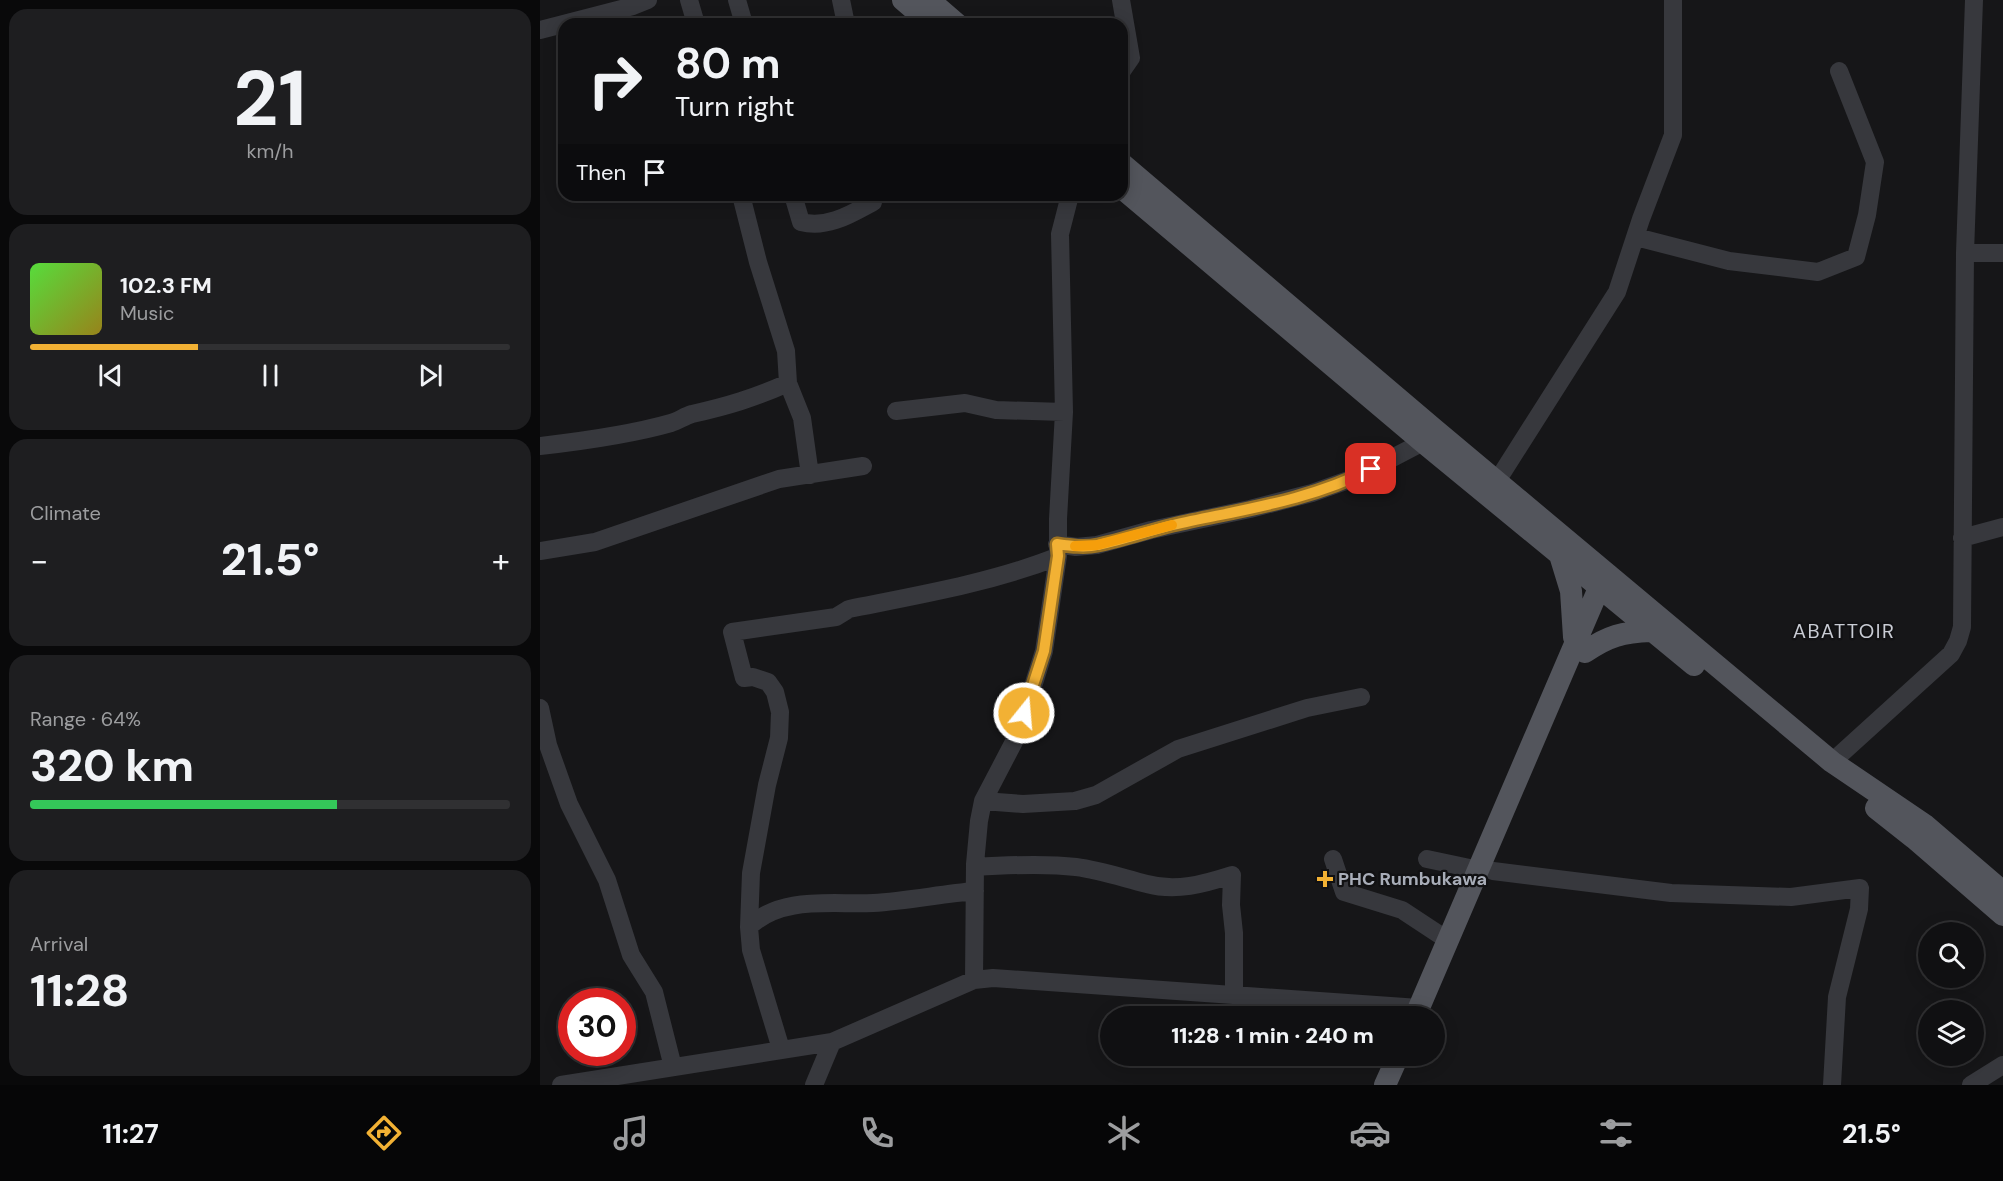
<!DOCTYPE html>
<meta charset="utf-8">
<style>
:root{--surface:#101012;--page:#1e1e20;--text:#f1f3f6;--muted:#9c9d9f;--line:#303032;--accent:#f2b134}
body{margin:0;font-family:"DM Sans",sans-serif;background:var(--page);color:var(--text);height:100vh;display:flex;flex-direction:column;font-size:22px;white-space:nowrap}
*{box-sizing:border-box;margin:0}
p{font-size:20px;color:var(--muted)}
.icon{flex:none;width:33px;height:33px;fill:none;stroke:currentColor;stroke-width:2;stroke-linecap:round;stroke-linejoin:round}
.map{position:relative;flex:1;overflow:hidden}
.sheet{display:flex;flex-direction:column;gap:9px;padding:9px;background:#09090a;width:540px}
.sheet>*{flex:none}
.banner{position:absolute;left:18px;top:18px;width:570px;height:183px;border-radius:18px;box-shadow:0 3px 15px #0003,0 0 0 2px var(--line);background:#101012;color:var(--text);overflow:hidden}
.buttons{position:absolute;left:1378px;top:922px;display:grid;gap:12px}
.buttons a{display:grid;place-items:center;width:66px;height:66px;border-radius:50%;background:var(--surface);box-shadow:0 3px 15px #0003,0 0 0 2px var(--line);font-size:30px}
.speed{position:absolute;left:18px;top:988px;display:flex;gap:12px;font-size:30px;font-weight:700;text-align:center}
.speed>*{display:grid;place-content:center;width:78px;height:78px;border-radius:50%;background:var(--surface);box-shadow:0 3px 15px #0003,0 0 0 2px var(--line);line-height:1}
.speed .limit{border:9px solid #d22;background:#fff;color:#111}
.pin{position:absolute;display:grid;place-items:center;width:51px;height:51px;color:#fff;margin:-26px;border-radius:12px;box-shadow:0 3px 9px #0006}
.me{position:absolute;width:66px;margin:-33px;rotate:17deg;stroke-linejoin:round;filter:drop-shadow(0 0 4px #0008)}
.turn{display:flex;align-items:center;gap:21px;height:126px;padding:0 18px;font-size:27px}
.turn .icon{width:78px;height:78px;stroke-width:2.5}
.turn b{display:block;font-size:42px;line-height:51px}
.then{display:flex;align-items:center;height:57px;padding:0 18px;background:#0003;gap:12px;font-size:22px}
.big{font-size:45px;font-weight:800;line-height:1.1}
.sheet .card{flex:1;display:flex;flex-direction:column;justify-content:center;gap:9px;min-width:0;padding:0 21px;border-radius:18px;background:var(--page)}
.sheet .dial{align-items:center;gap:0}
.dial b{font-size:78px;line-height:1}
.song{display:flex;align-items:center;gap:18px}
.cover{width:72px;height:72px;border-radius:9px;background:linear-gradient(135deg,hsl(110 70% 55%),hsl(50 70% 35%))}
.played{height:6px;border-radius:3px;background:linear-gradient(90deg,var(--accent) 35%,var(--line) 35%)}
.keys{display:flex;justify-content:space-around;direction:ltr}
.heat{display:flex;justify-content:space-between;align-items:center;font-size:33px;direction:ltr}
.charge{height:9px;border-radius:4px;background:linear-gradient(90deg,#34c759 64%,var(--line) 0)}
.trip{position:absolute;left:560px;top:1006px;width:345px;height:60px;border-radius:30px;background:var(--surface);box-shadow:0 3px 15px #0003,0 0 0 2px var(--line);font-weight:800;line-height:60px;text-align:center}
.dock{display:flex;height:96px;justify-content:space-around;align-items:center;background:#060607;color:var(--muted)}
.dock .icon{width:42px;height:42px}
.dock .selected{color:var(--accent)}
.dock b{font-size:27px;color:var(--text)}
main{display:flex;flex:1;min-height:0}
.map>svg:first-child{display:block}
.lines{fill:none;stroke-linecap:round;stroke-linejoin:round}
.minor{stroke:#37383d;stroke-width:18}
.major{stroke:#53555c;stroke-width:22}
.route-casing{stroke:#9d7322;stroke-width:15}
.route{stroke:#f2b134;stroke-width:10}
.slow{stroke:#f59e0b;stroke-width:10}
.poi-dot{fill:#f2b134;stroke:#111113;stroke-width:2}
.labels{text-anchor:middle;stroke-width:4.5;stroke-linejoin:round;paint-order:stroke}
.poi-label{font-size:18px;font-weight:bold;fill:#a8adb8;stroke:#111113;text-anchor:start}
.neighbourhood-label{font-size:20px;letter-spacing:1.5px;fill:#c9ccd4;stroke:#111113}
</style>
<main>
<section class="sheet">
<div class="card dial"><b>21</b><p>km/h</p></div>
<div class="card">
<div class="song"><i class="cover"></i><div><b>102.3 FM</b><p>Music</p></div></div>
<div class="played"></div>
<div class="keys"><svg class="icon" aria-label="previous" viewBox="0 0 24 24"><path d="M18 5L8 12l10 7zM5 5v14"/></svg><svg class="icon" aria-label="pause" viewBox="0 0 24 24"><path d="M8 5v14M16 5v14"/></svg><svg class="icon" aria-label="next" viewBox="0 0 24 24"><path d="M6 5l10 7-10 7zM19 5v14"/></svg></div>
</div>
<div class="card"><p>Climate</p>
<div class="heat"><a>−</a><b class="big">21.5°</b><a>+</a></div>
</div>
<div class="card"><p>Range · 64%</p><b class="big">320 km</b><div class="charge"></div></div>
<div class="card"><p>Arrival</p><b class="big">11:28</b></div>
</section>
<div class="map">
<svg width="1463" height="1085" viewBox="0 0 1463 1085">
<rect width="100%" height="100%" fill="#161618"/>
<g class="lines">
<path class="minor" d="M149 0 156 24
M197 0 204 24
M301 0 306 24
M581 0 591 58 582 71
M0 30 93 6 108 0
M201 195 218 262 246 351 248 383 262 418 270 475
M253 195 261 222C287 229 311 214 333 202V195
M1096 237 1189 261 1278 272 1316 257 1327 215 1335 162 1299 71
M1425 253H1463
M356 411 425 403 456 410 524 412
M0 446C44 441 89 435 131 423 138 421 145 416 152 414 188 406 214 398 248 383
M957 481 1077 292 1101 219 1133 135V0
M1422 538 1463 527
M517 544 536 547 557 545 611 530 710 509 772 493 814 478 883 442
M0 551 55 542 239 479 323 466
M0 708 8 745 29 804 67 880 91 955 114 992 133 1067
M1292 762 1411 654 1418 641 1422 627 1425 253 1434 0
M443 801 483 804 535 801 556 795 638 749 767 708 821 697
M793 859 804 892 862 910 909 941
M887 859 939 870
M435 867C467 865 504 863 536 867 560 870 583 878 607 884 636 892 664 884 692 875L691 905 694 933V995
M953 871 1131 893 1251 897 1320 888 1319 909 1297 997 1292 1085
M209 927C241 895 293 905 333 903 367 901 401 894 435 891
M434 980 435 864 439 821 443 801 478 734 504 651 518 556V519L524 412 520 234 530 195
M241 1049 211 950 209 927 211 873 227 785 239 738 240 712 235 692 228 682 213 677 204 678 192 632 296 617 309 609C379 595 450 583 517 557
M21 1085 292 1042 434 980 453 978 879 1008
M274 1085 292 1042
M1431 1085 1463 1065"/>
<path class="major" d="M363 0 391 24
M389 0 417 24
M582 164 895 430 1292 762 1385 825 1463 892
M582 188 883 442 1154 665
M1020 555 1031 591 1034 637
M1045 652C1068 636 1083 632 1111 631
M1336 808 1374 838 1463 915
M875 1017 1059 588 1067 576
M845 1085 858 1056"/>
</g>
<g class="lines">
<g class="route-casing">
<path id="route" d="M484 713 504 651 518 556 517 544C531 546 545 548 558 545 583 540 608 531 633 525 699 510 770 501 831 469"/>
</g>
<use href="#route" class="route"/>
<path class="slow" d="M535 546 557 545 632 525"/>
</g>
<path class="poi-dot" d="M782 870h6v6h6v6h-6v6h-6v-6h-6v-6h6z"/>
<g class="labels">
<g class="poi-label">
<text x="798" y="885">PHC Rumbukawa</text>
</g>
<g class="neighbourhood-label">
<text x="1304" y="638">ABATTOIR</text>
</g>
</g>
</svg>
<div class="buttons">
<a><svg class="icon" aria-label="search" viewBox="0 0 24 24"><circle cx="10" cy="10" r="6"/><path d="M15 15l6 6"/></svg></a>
<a><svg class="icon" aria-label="layers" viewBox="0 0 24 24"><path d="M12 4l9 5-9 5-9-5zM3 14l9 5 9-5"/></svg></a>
</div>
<div class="speed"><div class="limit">30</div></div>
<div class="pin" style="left:831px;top:469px;background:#d93025"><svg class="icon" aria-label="arrive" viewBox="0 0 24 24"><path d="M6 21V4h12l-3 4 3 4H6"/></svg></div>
<svg class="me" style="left:484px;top:713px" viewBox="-20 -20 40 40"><circle r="17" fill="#f2b134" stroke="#fff" stroke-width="3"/><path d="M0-11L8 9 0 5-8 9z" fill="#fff"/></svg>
<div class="trip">11:28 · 1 min · 240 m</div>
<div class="banner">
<div class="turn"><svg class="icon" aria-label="right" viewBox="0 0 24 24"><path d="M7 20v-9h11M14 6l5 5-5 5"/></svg><div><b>80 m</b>Turn right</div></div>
<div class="then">Then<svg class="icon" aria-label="arrive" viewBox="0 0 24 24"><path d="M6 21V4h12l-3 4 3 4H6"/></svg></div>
</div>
</div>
</main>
<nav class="dock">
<b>11:27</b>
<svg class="icon selected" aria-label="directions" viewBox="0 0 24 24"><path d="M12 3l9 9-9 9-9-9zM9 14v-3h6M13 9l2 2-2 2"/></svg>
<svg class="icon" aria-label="music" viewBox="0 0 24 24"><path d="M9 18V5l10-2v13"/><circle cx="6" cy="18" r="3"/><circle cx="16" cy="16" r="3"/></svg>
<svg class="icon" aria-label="phone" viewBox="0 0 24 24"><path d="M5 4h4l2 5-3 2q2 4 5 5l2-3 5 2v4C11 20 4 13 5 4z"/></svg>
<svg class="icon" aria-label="climate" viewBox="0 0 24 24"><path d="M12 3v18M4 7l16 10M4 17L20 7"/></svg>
<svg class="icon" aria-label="car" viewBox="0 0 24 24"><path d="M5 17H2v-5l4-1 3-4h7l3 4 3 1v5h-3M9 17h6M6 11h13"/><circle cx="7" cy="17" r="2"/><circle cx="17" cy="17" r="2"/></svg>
<svg class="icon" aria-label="filters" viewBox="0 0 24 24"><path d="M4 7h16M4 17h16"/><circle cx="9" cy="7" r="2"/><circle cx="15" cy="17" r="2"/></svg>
<b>21.5°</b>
</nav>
